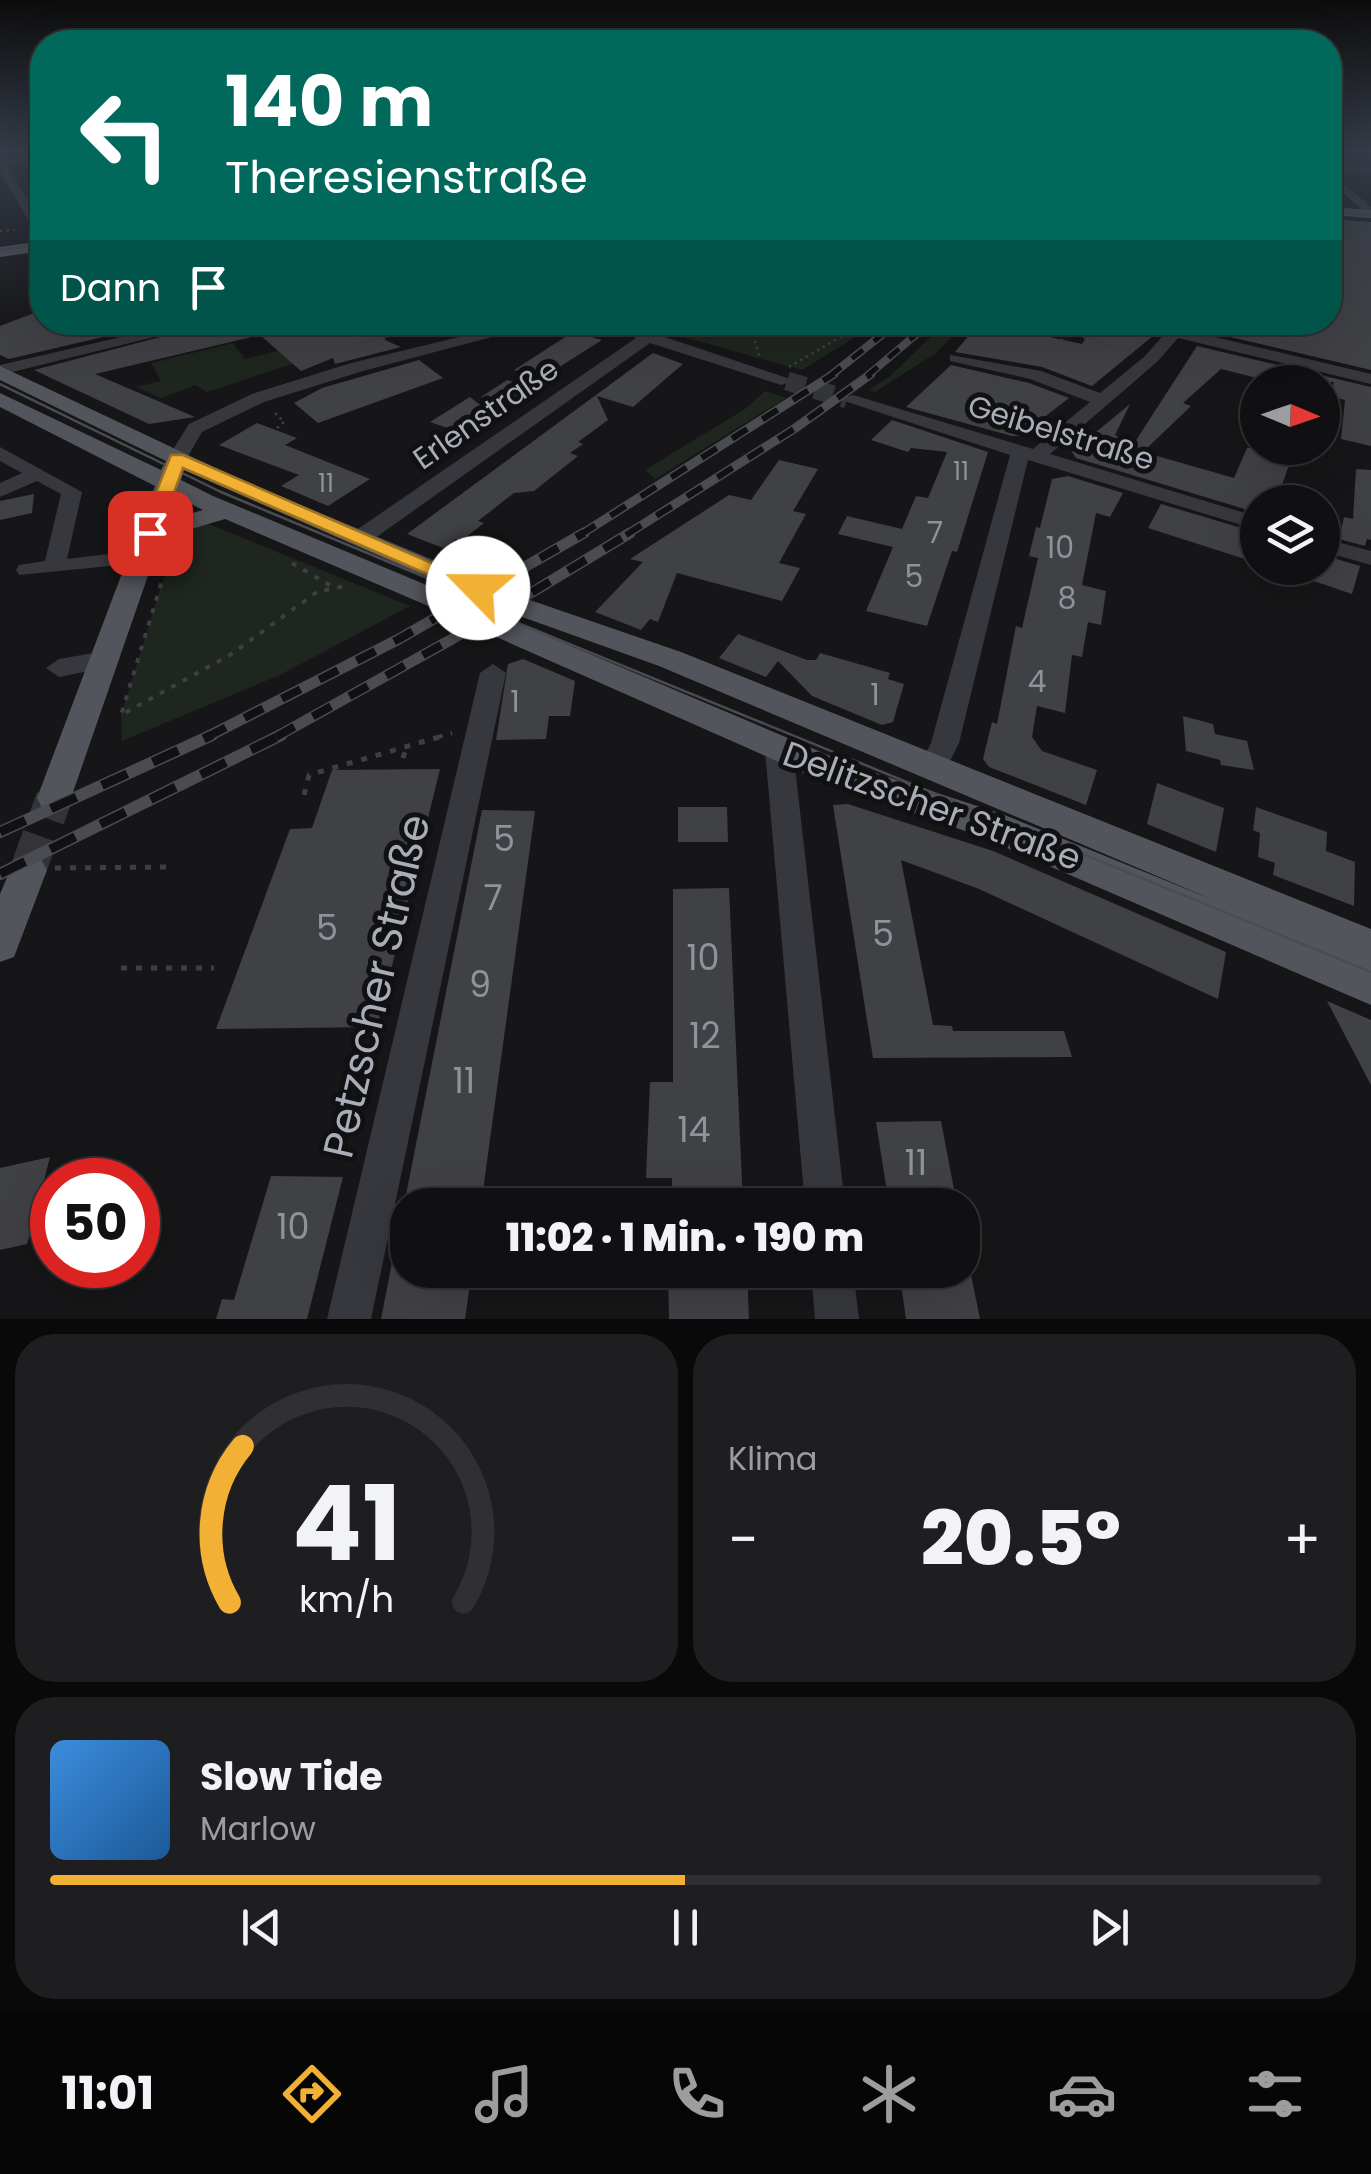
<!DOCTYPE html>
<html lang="de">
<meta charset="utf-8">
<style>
:root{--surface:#101012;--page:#1e1e20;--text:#f1f3f6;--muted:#9c9d9f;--line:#303032;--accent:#f2b134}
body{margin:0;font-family:Poppins,sans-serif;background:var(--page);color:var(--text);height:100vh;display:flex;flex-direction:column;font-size:38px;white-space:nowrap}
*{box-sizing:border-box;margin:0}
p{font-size:32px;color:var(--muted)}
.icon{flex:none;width:55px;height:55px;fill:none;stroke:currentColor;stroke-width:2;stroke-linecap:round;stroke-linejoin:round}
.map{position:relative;height:1319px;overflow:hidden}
.details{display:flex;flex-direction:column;gap:15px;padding:15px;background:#09090a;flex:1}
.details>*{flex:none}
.hud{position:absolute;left:30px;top:30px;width:1312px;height:305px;border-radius:40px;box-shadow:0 10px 40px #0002,0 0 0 2px var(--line);background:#00695c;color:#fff;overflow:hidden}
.needle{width:65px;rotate:92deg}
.fabs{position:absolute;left:1240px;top:365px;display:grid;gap:20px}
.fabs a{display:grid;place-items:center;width:100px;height:100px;border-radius:50%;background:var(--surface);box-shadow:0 10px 40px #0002,0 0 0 2px var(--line);font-size:50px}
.speed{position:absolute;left:30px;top:1158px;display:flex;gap:20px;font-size:50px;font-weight:700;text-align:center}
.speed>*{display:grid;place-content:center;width:130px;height:130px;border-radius:50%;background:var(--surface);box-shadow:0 10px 40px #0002,0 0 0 2px var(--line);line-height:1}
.speed .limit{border:15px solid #d22;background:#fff;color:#111}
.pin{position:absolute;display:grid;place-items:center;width:85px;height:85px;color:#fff;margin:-42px;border-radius:20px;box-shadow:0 5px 15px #0006}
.me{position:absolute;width:110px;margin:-55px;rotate:293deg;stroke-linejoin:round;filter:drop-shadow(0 0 8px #0008)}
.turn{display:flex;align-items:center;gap:35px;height:210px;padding:0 30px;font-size:45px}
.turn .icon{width:130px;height:130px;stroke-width:2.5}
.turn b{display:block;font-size:70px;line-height:85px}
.then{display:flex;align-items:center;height:95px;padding:0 30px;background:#0003;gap:20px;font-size:38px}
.big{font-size:75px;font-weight:800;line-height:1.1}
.details .card{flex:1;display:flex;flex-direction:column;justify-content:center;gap:15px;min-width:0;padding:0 35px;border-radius:40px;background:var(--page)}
.details .dial{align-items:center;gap:0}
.dial svg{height:260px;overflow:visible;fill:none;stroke:var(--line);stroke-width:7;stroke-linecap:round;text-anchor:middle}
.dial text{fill:var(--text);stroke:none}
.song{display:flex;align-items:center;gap:30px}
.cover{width:120px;height:120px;border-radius:15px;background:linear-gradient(135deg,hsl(210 70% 55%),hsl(210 70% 35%))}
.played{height:10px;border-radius:5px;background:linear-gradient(90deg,var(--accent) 50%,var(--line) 50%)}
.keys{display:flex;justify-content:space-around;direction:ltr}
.heat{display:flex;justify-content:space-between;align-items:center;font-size:55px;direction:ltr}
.details .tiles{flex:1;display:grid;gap:15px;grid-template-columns:1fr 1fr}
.card:last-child{grid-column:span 2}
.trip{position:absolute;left:390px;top:1188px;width:590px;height:100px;border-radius:40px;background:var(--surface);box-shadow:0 10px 40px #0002,0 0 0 2px var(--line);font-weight:800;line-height:100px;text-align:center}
.tabs{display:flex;height:160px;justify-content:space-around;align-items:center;background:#060607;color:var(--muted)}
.tabs .icon{width:70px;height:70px}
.tabs .active{color:var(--accent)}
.tabs b{font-size:45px;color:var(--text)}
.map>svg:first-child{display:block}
.green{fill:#1e261f}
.building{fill:#404145}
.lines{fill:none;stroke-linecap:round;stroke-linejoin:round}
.minor-tunnel{stroke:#333438;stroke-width:19;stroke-dasharray:19 10;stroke-linecap:butt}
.major-tunnel-far1{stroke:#333438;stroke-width:29;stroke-dasharray:29 15;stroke-linecap:butt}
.major-tunnel{stroke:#333438;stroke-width:36;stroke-dasharray:36 19;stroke-linecap:butt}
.path-far2{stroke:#3d3f44;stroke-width:2.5;stroke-dasharray:2.5 4;stroke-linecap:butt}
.path-far1{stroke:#3d3f44;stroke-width:4;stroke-dasharray:5 8;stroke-linecap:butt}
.path{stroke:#3d3f44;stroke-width:5;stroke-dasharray:6 9;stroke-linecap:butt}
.minor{fill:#37383d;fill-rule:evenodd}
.major{fill:#53555c;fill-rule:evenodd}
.tram{stroke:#4a4c52;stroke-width:2.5}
.rail-far3-casing{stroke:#4a4c52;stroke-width:8}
.rail-far2-casing{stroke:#4a4c52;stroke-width:9}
.rail-far1-casing{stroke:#4a4c52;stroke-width:11}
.rail-casing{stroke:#4a4c52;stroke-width:12}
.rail-far3{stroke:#111113;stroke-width:5;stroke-dasharray:14;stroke-linecap:butt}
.rail-far2{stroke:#111113;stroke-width:6;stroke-dasharray:18;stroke-linecap:butt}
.rail-far1{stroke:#111113;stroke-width:8;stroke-dasharray:21;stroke-linecap:butt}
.rail{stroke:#111113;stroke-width:9;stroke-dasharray:28;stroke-linecap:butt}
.route{fill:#f2b134;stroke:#9d7322;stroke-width:2.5}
.labels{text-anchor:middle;stroke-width:10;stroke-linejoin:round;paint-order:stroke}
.far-number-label{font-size:25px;fill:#8e929b}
.far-street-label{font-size:30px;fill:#a8adb8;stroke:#111113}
.number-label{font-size:30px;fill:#8e929b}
.street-label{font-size:35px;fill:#a8adb8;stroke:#111113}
.near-number-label{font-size:35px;fill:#8e929b}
.near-street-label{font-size:42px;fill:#a8adb8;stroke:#111113}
</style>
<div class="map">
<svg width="1371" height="1319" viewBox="0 0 1371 1319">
<rect width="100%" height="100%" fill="#161618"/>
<path class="green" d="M696 322H878V323L802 370 676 335Z
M337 323H438L353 344 207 392 195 385 161 398 136 387 161 381 151 363 233 343 245 359 281 350Z
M945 323H965L936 353 875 392 869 390 889 377Z
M765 391 786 398 655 479 645 470 745 409Z
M204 522 410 606 280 675 122 741 121 715 173 548 181 533Z"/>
<path class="building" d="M1330 219 1371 222V370L1213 333 1225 323 1248 328V322H1330Z
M42 310V322H167L9 359 0 355V326Z
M218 322H383L385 340 401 347 335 364 333 358 301 371 260 335 95 374 195 417 149 424 34 370Z
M980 322H1039L1031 333 1082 344 1096 322H1170L1092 386 1042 367 955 352Z
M573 332 602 340 542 378 514 370Z
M1197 346 1371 387V446L1341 439 1345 400 1330 396 1334 382H1260L1261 379 1221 369 1183 403 1191 406 1143 452 1234 478 1247 448H1295L1276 502H1258V513L1076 458 1072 452 1130 404 1115 435 1133 445Z
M653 353 683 364 633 407 597 396 608 420 578 442 583 444 570 453 578 456 534 491 514 493 478 521 484 523 461 541 456 539 443 548 407 534Z
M419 360 443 378 318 423 294 403 322 388Z
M951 365 1029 383 1069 398 1020 436H1012L906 407Z
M507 380 530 387 504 405 481 397Z
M470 397 489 412 459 432 430 422Z
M892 420 988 452 957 552 952 551 927 626 866 611 893 547 838 534 847 516 902 529 916 496 928 498 947 452 911 448 908 452 871 440Z
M257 423 297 438 285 445 370 479 328 506 281 486 299 475 219 445Z
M779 460 818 469 793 511 806 514 779 563 800 568 782 601 677 573 658 622 650 619 641 630 595 612 643 562 630 559 729 495 751 500Z
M1356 469 1371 470V540L1367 539 1365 546 1339 539 1344 517 1353 519Z
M1068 476 1123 493 1110 517 1096 513 1082 585 1106 591 1101 625 1088 622 1082 657 1072 655 1065 713 1037 706 1032 737 1042 751 1097 770 1086 805 989 767 983 759 992 722 997 724 1016 626 1022 628 1038 558 1029 556 1036 527 1040 528 1052 479Z
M34 494 32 513 0 520V501Z
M1161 504 1258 533 1251 561 1148 528Z
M1333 558 1360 566 1352 594 1284 571 1285 568H1322V560L1332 563Z
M738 634 807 660H816L820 653 890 673 888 679 904 684 893 722 882 725 812 696 778 661 766 677 719 658Z
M523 659 575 681 570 716H549L546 739 496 740 508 664Z
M1183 716 1213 724 1215 734 1247 741 1254 770 1221 765 1220 760 1186 751Z
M440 769 377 1027 216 1029 290 829 312 828 332 770Z
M1157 783 1224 808 1216 852 1147 824Z
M848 804 993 851 1226 952 1218 999 979 889 901 860 933 1025 952 1026 953 1031H1064L1072 1057 873 1058 833 805Z
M678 807H727L728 842H678Z
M1256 807 1327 832 1326 851 1355 862 1354 906 1273 875 1275 863 1258 857 1260 833 1253 830Z
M482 810 535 811 481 1205H404Z
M729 888 743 1205H672V1178H646L650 1082H673V889Z
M1327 1001 1371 1020V1085Z
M941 1121 957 1205H889L876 1122Z
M50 1157 42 1188 52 1186 45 1217 34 1220 27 1244 0 1250V1168Z
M271 1176 343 1177 307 1319H216L222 1299 234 1300Z
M398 1232H408V1270H472L465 1319H381Z
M668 1270H747L749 1319H669Z
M899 1270H970L980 1319H906Z"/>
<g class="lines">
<path class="minor-tunnel" d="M787 381 847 399"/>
<path class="major-tunnel-far1" d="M478 589 524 607
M450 605 495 625"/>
<path class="major-tunnel" d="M28 870 54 798"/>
<path class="path-far2" d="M0 231 15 230
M749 322 760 358
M1078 322 1071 333 1130 352
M0 327 37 321
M354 345 440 322
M1040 356 1071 333
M789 367 866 322
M275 413 284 422 275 430"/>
<path class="path-far1" d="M292 563 331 586
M165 571 121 715 230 655 317 592 349 585
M438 737 452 733"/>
<path class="path" d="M403 758 407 745
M304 795 309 775 446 735
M55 868 171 867
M121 968H214"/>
<path class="minor" d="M42 155V161L8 167 42 224V238L36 234 0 171V159Z
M1330 165 1371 167V173L1330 171Z
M1330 172 1371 207V218L1330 181Z
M186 322H215L0 375V365Z
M521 322H549L363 371 264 402 202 432 184 463 177 465 167 459 189 424 252 394 351 363Z
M593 322H617L647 332 666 322H686L662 336 796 381 781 385 650 343 368 543H352L349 538 352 533 636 338Z
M1175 322H1191L1185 330 1371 374V384L1178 338 1157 362 1050 454 1258 517V530L1028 460 959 743 943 775 933 778 923 775 919 767 931 743 1010 455 838 399 853 395 1033 449 1090 402 1030 379 950 361V355L1041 371 1100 393 1145 356Z
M0 447 82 492 67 559 142 550 153 557 150 562 19 575 16 570 19 565 45 561 61 494 37 481 0 497V483L22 473 0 461Z
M1322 538 1371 551V565L1322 551Z
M105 651 118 660 114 666 59 677 46 668 59 659Z
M493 664 506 673 371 1319H327L480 673Z
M779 739 789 743 793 750 845 1205H805L765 750 769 743Z
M811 1270H853L859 1319H815Z"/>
<path class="major" d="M1330 207 1371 210V218L1330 215Z
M42 241V251L0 257V247Z
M0 366 241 480 488 583 492 589 478 598 468 595 184 470 181 480 213 496 460 599 464 605 450 614 440 611 225 519 161 538 71 798 66 808 54 812 42 808 37 798 155 486 0 407V393L161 470 166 461 0 380ZM175 496 203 510 167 520Z
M524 598 681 652 1371 929V1005L977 835 831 785 485 632 481 625 485 618H505L854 766 1002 814 1216 901 659 666 514 614 510 607Z
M28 854 41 859 47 870 14 957 0 962V894L15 859Z"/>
<path class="tram" d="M1330 212 1371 215
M0 250 42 245
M0 384 221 492 468 595
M506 618 1371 972"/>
<g class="rail-far3-casing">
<path id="rail-far3" d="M830 376 898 322
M867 376 931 322"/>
</g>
<g class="rail-far2-casing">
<path id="rail-far2" d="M580 535 834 374
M626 535 794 429 871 374"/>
</g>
<g class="rail-far1-casing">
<path id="rail-far1" d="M207 737 399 639 584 533
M276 737 488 619 630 533"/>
</g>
<g class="rail-casing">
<path id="rail" d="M0 832 212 735
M0 874 281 735"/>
</g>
<use href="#rail-far3" class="rail-far3"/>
<use href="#rail-far2" class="rail-far2"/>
<use href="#rail-far1" class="rail-far1"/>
<use href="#rail" class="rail"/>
</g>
<linearGradient id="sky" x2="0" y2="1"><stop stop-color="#0c0c0d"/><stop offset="0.45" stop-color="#363c48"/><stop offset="1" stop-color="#363c48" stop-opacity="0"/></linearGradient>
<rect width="1371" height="336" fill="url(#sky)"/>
<path class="route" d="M171 455H183L489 588 486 593H471L183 468 159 533 143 537 140 533Z"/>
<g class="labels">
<g class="far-number-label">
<text x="961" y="480">11</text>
<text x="326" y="492">11</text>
</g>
<g class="far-street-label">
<text transform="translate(486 414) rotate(-35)" y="10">Erlenstraße</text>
<text transform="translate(1061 433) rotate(17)" y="10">Geibelstraße</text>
</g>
<g class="number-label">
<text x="935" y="543">7</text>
<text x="1060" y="558">10</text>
<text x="914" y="587">5</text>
<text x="1067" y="609">8</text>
<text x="1037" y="692">4</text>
<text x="875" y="705">1</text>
<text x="515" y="712">1</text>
</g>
<g class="street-label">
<text transform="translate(932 806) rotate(20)" y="12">Delitzscher Straße</text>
</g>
<g class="near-number-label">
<text x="504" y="851">5</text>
<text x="493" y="910">7</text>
<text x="327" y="940">5</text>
<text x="883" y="946">5</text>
<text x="703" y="970">10</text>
<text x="480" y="997">9</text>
<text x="705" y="1048">12</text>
<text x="464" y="1093">11</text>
<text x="694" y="1142">14</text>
<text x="916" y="1175">11</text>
<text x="293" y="1239">10</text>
</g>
<g class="near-street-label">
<text transform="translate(376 986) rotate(-77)" y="15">Petzscher Straße</text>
</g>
</g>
</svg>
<div class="fabs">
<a><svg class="needle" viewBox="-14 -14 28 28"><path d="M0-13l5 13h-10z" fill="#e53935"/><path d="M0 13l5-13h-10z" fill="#9c9d9f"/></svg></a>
<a><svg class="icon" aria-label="layers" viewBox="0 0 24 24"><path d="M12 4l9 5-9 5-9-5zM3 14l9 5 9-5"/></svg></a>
</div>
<div class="speed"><div class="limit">50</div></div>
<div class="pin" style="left:150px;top:533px;background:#d93025"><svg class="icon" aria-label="arrive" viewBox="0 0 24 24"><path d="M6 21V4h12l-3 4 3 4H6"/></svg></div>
<svg class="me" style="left:478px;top:588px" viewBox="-20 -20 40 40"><circle r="19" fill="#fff"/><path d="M0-13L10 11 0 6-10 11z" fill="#f2b134"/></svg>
<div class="trip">11:02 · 1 Min. · 190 m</div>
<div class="hud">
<div class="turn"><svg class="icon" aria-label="left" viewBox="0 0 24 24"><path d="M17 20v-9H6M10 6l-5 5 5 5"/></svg><div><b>140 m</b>Theresienstraße</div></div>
<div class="then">Dann<svg class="icon" aria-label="arrive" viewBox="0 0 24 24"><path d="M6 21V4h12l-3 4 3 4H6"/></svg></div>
</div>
</div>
<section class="details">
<div class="tiles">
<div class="card dial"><svg viewBox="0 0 100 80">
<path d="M14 69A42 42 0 1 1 86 69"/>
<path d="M14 69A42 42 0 0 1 18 21" stroke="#f2b134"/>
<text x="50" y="56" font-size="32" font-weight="700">41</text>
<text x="50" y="72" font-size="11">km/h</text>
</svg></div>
<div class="card"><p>Klima</p>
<div class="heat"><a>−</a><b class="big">20.5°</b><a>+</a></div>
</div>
<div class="card">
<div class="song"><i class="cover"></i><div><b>Slow Tide</b><p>Marlow</p></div></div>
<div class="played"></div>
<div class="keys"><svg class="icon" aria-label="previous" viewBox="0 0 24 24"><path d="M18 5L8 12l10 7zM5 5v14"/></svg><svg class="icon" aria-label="pause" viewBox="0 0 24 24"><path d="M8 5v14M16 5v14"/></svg><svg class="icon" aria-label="next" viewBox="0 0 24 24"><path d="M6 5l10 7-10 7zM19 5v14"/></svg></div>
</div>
</div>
</section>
<nav class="tabs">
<b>11:01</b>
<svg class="icon active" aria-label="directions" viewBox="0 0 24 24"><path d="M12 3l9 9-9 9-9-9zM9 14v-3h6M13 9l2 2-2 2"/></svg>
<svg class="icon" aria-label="music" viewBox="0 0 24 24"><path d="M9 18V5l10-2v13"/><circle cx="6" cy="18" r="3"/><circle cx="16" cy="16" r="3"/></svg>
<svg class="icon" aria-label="phone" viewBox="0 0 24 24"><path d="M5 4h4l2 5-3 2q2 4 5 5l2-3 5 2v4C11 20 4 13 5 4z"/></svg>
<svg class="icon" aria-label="climate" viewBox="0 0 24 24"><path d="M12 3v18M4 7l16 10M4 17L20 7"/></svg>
<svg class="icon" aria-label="car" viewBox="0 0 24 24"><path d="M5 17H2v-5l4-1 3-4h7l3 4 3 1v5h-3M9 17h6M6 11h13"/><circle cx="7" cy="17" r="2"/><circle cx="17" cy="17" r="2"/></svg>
<svg class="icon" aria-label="filters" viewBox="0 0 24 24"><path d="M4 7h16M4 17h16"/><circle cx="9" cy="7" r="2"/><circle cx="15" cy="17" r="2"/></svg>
</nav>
